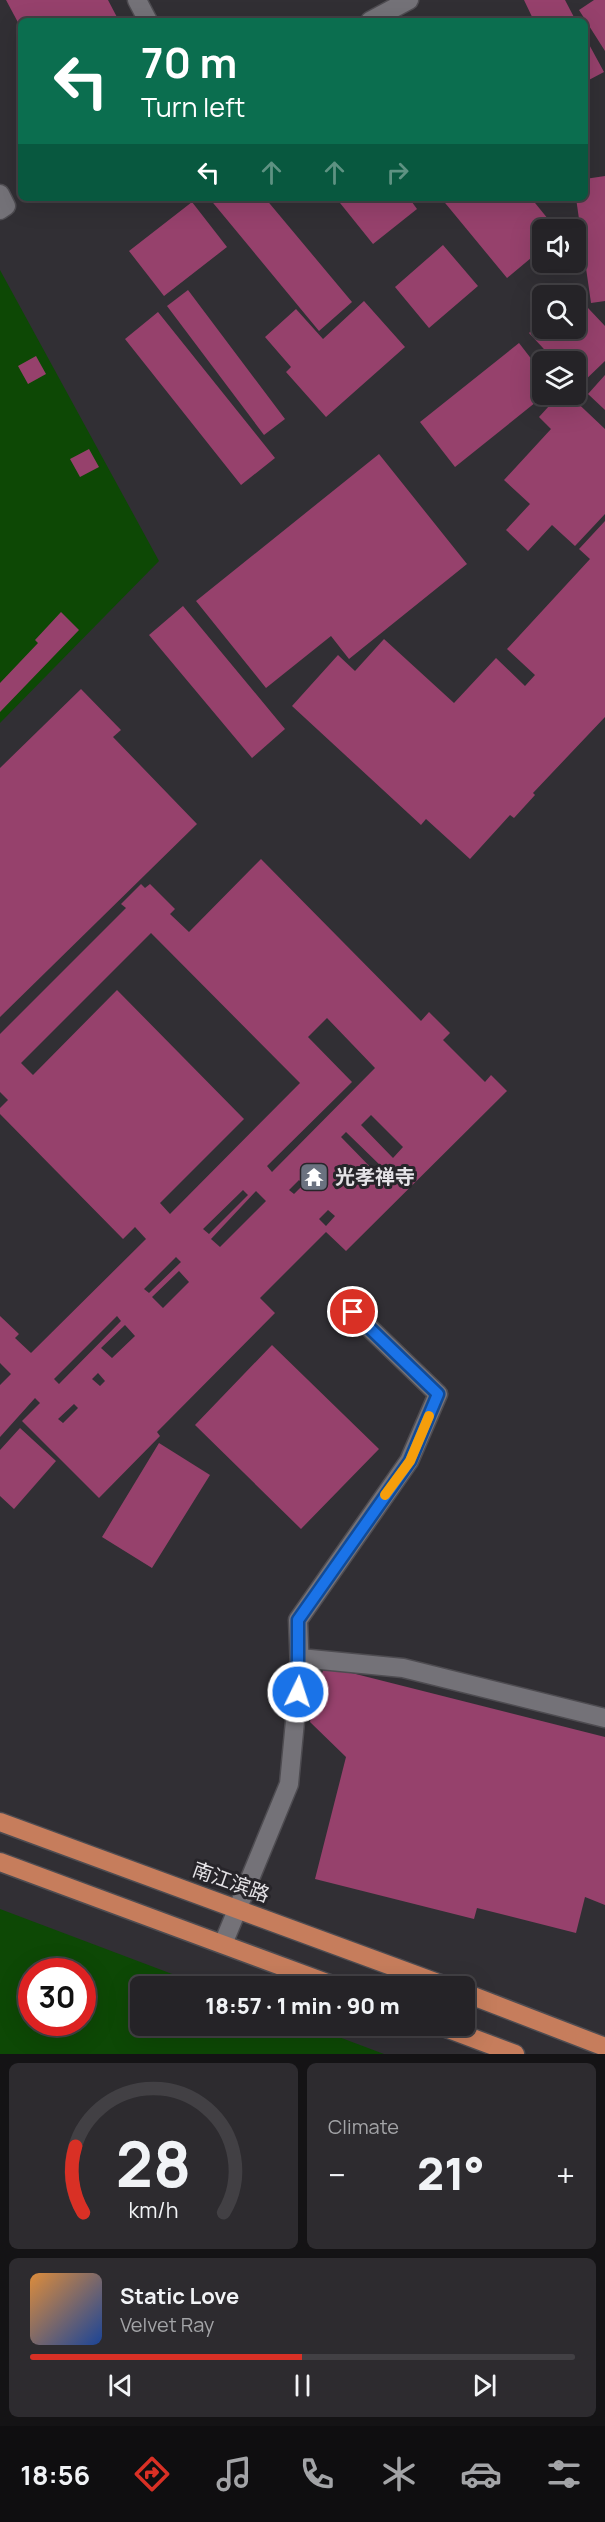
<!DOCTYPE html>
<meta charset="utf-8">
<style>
:root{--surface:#252327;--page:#2d2b2f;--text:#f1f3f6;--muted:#a3a4a7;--line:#424044;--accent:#d93025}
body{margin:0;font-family:Manrope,"Noto Sans SC",sans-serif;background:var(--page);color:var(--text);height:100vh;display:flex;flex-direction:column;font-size:22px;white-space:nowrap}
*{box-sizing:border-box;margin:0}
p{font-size:20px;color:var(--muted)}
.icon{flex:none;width:33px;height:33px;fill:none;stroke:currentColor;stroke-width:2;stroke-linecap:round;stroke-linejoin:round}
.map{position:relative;height:2054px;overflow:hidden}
.drawer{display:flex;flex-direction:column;gap:9px;padding:9px;background:#141315;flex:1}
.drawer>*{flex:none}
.guide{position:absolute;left:18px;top:18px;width:570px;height:183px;border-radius:9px;box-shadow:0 6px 24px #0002,0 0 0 2px var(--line);background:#0b6e4f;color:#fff;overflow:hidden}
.controls{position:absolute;left:532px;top:219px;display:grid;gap:12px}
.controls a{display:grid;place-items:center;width:54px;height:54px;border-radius:9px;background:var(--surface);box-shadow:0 6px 24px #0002,0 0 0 2px var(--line);font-size:30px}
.speed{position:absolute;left:18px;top:1958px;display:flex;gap:12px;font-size:30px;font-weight:700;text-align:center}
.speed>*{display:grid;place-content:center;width:78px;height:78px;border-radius:50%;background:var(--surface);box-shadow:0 6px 24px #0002,0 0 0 2px var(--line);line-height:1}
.speed .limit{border:9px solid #d22;background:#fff;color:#111}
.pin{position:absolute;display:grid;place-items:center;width:51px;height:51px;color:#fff;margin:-26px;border:3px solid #fff;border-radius:50%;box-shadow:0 2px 6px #0007}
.me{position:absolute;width:66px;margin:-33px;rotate:4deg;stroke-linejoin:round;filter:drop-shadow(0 0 4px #0008)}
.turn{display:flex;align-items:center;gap:21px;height:126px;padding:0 24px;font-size:27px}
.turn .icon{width:78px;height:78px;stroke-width:2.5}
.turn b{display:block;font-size:42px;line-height:51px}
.lanes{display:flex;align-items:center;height:57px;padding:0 24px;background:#0003;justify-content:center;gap:30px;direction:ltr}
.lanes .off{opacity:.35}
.big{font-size:45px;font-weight:800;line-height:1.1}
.drawer .widget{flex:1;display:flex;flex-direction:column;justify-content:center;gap:9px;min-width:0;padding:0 21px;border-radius:9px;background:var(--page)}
.drawer .dial{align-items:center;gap:0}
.dial svg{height:156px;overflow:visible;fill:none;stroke:var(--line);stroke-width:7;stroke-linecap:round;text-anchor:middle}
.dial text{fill:var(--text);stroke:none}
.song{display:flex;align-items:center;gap:18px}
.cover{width:72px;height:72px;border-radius:9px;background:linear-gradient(135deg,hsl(30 70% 55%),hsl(220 70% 35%))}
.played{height:6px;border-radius:3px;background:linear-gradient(90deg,var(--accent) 50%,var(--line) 50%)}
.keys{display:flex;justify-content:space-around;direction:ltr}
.heat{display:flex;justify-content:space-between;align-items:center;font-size:33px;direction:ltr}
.drawer .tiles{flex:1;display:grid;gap:9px;grid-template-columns:1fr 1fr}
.widget:last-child{grid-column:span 2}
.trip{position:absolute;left:130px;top:1976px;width:345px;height:60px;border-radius:9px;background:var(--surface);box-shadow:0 6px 24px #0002,0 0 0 2px var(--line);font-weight:800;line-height:60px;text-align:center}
.menu{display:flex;height:96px;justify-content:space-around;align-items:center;background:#0f0e10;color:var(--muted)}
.menu .icon{width:42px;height:42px}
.menu .current{color:var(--accent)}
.menu b{font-size:27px;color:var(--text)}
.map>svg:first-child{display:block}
.green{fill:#0d4805;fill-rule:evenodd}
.building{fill:#96416c;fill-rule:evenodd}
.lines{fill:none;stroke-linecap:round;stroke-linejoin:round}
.minor-casing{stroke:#4e4c51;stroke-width:21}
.major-casing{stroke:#4e4c51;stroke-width:21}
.minor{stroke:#747278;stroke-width:18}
.major{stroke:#c67d5c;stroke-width:18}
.route-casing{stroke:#114b97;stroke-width:15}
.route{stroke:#1a73e8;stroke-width:10}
.slow{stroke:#f59e0b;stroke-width:10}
.labels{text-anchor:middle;stroke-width:6;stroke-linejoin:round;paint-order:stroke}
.poi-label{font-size:20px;font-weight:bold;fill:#e5e3e7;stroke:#27252a;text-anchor:start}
.street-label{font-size:20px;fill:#e5e3e7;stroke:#27252a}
</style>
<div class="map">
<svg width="605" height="2054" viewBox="0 0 605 2054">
<rect width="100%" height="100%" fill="#312f34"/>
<path class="green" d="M0 270 159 561 0 723Z
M0 1909 204 1986H141V2025H307L384 2054H0ZM32 1971H82V2022H32Z"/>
<path class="building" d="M6 0H108L119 21H21V28Z
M524 0H565L576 21H534Z
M594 0H605V51L579 10Z
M585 37 604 72 585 82Z
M605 176V301L591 303 576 198H585V179Z
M209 198H265L352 302 319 331Z
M336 198H409L417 209 373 244Z
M441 198H531L557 230H543V248L507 278Z
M192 202 227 247 164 296 129 251Z
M443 245 478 286 429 328 395 287Z
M188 290 285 419 264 435 167 306Z
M572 291 605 326V361L579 386 576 382V362H556L529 333 543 320V328H576V296H568Z
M364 301 405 347 326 417 286 372 291 367 265 337 296 309 323 339Z
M158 312 275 458 241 485 125 339Z
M519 343 543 374V394H546L455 467 420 422Z
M36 356 46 374 28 384 18 366Z
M605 375V410L588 394Z
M560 394H568L605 429V514L575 546 552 525 528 551 506 530 530 504 504 480 551 429 539 417Z
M89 449 99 467 80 477 70 459Z
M379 454 467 564 349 659 331 636 266 688 196 601Z
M605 521V717L533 793 535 795 514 818 510 815 470 859 426 819 421 825 292 706 338 655 355 671 384 639 454 703 496 658 525 686 535 675 507 649 590 559 579 549Z
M183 606 285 729 252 758 149 635Z
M61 612 79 630 0 712V683L38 643 35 640Z
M81 689 121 730 113 737 197 824 0 1017V768Z
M261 859 421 1021 429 1012 450 1033 443 1040 485 1082 491 1075 507 1091 346 1251 326 1232 260 1298 275 1313 157 1432 160 1436 99 1498 22 1421 40 1403 35 1398 0 1437V1385L11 1374 0 1363V1316L19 1334 15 1338 31 1353 146 1239 135 1227 123 1239 0 1114V1108L8 1100 0 1092V1034L126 908 121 904 141 884 145 888 150 884 175 909 170 914 189 932ZM151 933 300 1083 170 1214 160 1203 244 1119 117 990 33 1075 21 1063ZM327 1018 375 1068 272 1172 267 1166 352 1082 308 1037ZM371 1115 403 1147 393 1158 361 1125ZM346 1132 383 1168 377 1174 341 1137ZM299 1180 303 1185 294 1194 289 1190ZM243 1190 248 1195 209 1234 203 1229ZM256 1191 266 1201 220 1247 211 1239ZM328 1210 335 1216 326 1226 319 1219ZM176 1257 181 1262 149 1293 144 1289ZM179 1271 189 1282 163 1308 152 1297ZM117 1316 121 1321 59 1384 54 1379ZM125 1325 135 1336 112 1358 101 1348ZM98 1373 105 1381 100 1386 92 1379ZM74 1404 78 1408 63 1423 58 1419Z
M272 1345 379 1449 301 1529 195 1425Z
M20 1428 56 1461 14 1509 0 1496V1450Z
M159 1443 210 1475 152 1568 102 1537Z
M324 1666 605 1737V1905L585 1897 576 1933 477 1908 474 1919 315 1879 346 1757 310 1722Z"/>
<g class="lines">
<g class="minor-casing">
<path id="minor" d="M137 0 148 21
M370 21 409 0
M0 194 6 206 0 210
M300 1658 403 1668 605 1718
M223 1944 289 1784 300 1669 298 1620 409 1461 438 1394 353 1312"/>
</g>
<g class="major-casing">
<path id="major" d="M0 1822 446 1986
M0 1862 335 1986
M465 1993 605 2047
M438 2025 515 2054"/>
</g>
<use href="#minor" class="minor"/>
<use href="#major" class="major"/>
</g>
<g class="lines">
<g class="route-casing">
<path id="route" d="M298 1692V1620L410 1461 438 1394 353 1312"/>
</g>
<use href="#route" class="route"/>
<path class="slow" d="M385 1495 410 1461 429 1416"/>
</g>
<defs>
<g id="temple-square" transform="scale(1.5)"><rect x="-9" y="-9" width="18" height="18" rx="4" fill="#6b7280" stroke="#27252a"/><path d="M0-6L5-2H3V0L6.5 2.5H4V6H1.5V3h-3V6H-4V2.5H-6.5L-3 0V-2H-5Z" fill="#fff"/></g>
</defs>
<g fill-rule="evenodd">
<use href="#temple-square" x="314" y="1177"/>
</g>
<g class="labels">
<g class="poi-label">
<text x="335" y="1184">光孝禅寺</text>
</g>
<g class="street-label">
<text transform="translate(231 1882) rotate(20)" y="7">南江滨路</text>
</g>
</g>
</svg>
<div class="controls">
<a><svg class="icon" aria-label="sound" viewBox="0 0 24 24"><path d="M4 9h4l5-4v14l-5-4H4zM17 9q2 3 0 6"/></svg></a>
<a><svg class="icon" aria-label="search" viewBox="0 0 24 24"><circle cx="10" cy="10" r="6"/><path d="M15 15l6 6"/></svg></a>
<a><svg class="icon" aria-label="layers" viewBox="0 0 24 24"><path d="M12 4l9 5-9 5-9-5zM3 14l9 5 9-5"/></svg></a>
</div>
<div class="speed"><div class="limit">30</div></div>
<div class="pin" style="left:353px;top:1312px;background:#d93025"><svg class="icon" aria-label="arrive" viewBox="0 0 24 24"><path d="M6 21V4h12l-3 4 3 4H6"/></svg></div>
<svg class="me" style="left:298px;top:1692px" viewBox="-20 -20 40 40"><circle r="17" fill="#1a73e8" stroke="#fff" stroke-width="3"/><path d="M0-11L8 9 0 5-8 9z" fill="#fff"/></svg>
<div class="trip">18:57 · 1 min · 90 m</div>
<div class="guide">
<div class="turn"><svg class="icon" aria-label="left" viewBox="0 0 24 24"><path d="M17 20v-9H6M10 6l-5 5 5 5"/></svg><div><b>70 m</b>Turn left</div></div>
<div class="lanes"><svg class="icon" aria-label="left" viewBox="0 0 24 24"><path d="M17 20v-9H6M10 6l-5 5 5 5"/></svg><svg class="icon off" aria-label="ahead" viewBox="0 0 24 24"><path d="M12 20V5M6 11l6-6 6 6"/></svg><svg class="icon off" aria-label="ahead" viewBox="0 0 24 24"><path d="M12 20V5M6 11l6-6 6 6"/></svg><svg class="icon off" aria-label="right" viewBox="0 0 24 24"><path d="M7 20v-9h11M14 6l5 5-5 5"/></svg></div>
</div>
</div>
<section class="drawer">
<div class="tiles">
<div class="widget dial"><svg viewBox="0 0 100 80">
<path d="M14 69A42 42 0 1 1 86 69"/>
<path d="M14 69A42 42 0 0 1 10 35" stroke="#d93025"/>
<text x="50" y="56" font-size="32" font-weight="700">28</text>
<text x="50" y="72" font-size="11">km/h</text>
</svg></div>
<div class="widget"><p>Climate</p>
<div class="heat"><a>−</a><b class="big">21°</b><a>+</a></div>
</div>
<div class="widget">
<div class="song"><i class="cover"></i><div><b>Static Love</b><p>Velvet Ray</p></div></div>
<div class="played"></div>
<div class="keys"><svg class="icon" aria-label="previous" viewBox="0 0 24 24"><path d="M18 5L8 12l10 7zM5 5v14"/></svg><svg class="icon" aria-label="pause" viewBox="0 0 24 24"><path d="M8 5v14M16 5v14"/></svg><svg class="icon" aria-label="next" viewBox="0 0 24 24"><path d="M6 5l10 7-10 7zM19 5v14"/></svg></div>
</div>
</div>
</section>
<nav class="menu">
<b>18:56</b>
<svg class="icon current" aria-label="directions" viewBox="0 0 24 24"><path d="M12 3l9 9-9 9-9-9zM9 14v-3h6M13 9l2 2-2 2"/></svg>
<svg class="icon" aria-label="music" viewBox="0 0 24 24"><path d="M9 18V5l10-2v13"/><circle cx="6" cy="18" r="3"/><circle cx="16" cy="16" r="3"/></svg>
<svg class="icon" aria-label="phone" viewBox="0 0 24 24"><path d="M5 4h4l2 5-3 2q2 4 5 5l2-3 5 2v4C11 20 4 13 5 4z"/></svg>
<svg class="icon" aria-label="climate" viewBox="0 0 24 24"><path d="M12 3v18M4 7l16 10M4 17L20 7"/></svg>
<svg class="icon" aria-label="car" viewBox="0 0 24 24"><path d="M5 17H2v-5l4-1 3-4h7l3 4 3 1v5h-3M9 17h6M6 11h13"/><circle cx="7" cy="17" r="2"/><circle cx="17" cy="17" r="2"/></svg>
<svg class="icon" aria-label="filters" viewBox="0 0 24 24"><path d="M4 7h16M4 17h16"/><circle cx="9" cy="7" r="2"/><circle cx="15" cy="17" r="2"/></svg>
</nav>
